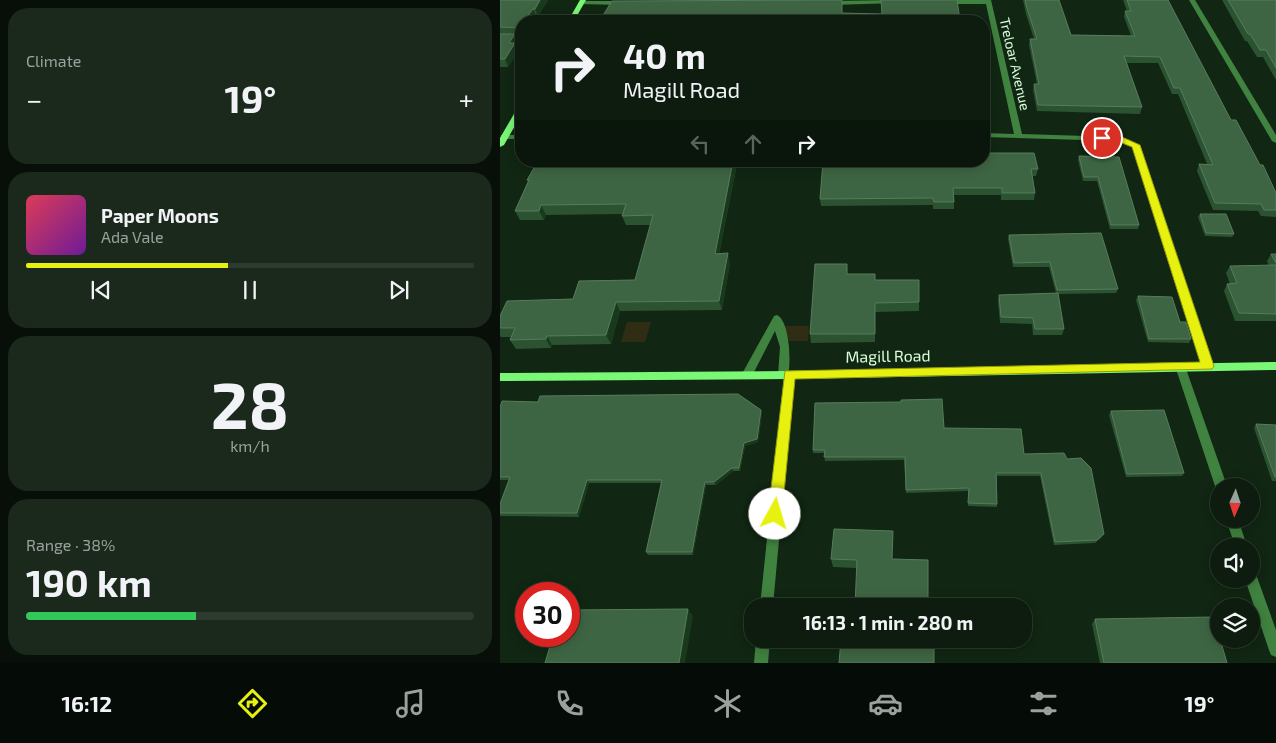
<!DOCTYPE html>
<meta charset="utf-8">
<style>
:root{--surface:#0d1c0e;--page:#1b291c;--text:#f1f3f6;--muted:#9aa19e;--line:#2d3a2e;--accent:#e7f110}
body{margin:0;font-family:"Exo 2",sans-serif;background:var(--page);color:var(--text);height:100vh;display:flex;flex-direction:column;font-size:19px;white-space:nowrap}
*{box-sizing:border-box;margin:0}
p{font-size:16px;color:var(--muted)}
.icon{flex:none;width:28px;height:28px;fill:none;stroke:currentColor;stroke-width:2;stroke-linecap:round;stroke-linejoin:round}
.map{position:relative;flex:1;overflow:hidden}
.sheet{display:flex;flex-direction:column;gap:8px;padding:8px;background:#070f08;width:500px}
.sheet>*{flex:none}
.banner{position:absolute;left:15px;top:15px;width:475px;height:152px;border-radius:20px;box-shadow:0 2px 12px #0003,0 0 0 1px var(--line);background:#0d1c0e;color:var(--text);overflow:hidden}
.needle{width:32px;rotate:183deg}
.controls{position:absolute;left:710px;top:478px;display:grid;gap:10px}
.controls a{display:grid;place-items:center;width:50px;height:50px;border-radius:50%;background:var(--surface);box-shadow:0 2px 12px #0003,0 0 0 1px var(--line);font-size:25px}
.speed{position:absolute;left:15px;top:582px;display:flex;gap:10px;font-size:25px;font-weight:700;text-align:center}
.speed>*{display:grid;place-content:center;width:65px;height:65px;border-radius:50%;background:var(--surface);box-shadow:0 2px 12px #0003,0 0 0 1px var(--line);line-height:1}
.speed .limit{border:8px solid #d22;background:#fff;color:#111}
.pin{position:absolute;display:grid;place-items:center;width:42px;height:42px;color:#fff;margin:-21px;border:2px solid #fff;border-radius:50%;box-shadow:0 1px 5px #0007}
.me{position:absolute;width:55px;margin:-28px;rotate:6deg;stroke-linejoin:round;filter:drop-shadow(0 0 4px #0008)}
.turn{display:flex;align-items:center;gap:18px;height:105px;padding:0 25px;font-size:22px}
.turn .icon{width:65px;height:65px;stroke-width:2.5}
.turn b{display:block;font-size:35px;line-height:42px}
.lanes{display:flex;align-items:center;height:48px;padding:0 25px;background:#0003;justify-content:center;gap:25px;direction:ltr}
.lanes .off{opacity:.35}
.big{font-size:38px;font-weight:700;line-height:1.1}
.sheet .tile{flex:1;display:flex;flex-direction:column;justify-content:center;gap:8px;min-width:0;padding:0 18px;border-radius:20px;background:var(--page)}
.sheet .dial{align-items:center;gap:0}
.dial b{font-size:65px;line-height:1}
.song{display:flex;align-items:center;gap:15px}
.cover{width:60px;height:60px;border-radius:8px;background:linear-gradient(135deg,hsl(350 70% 55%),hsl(280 70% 35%))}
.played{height:5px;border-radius:2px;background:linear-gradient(90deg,var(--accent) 45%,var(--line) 45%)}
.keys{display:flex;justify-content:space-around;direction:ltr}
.heat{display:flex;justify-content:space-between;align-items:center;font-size:28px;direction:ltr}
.charge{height:8px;border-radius:4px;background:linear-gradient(90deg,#34c759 38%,var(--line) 0)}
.trip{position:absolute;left:244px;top:598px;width:288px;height:50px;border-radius:20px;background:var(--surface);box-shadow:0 2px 12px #0003,0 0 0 1px var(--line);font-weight:700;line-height:50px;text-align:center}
.tab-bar{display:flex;height:80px;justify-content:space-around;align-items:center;background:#050b06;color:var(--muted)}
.tab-bar .icon{width:35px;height:35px}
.tab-bar .on{color:var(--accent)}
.tab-bar b{font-size:22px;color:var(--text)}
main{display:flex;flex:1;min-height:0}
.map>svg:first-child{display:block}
.green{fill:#2f2d14}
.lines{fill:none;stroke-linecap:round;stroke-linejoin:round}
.lane{fill:#40823f;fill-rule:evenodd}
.street{fill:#40823f;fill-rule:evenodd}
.secondary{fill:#79f775;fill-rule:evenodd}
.wall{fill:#2b5331}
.shaded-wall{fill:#19391d}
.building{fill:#3e6543;stroke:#567d5b}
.route{fill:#e7f110;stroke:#969d0a}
.labels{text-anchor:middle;stroke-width:5;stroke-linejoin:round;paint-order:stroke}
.far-street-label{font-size:14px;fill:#d8fdda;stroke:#112613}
.street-label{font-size:16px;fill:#d8fdda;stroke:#112613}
</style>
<main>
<section class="sheet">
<div class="tile"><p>Climate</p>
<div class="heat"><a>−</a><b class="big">19°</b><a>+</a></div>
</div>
<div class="tile">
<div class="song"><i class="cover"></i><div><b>Paper Moons</b><p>Ada Vale</p></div></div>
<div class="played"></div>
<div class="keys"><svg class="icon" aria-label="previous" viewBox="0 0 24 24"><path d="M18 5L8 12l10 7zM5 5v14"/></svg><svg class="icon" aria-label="pause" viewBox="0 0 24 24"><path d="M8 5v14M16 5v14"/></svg><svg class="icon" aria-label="next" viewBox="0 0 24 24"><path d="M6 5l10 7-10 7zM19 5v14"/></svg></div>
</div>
<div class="tile dial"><b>28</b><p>km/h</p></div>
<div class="tile"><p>Range · 38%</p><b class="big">190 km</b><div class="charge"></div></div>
</section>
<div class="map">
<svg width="776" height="663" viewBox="0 0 776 663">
<rect width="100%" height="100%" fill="#112613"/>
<path class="green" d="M127 322H151L145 342H121Z
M284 326H309L308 341H289Z"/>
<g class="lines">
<path class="lane" d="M277 315C290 321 292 366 287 378H279L278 375 280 347 275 331 251 378H243L242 375 243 372 274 316Z"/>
<path class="street" d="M395 0 398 2 397 3 330 5 327 3 330 1Z
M491 0 522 134 619 137 640 145 713 366 712 369H704L703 366 633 146 618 141 484 137V133L514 134 486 4H445L442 2 445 0Z
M689 0H695L776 135V143L772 141Z
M81 1H123L126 3 123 5 79 4 78 3Z
M0 36H21V40H0Z
M1 135H21V139H1Z
M680 362 684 363 685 366 727 486H719V490L715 486 675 366 676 363Z
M289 371 293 372 294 375 273 606H260L284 375 285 372Z
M726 519H738L747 546H735Z
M751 571 756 573 757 577 776 630V657L771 655 769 650 745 579H751Z
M256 639H270L268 663H254Z"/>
<path class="secondary" d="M80 0H86L74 21H68Z
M18 107H21V115L4 145 0 147V138Z
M776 362V370L289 379 0 381V373L289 371Z"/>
</g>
<path class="wall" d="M0 0H48L38 16H36L32 21H21V35H15L18 42 16 44 19 50 8 67H0Z
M523 0H559L571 35 631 36 624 17 625 11H627L623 0H668L731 120 760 165 776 193V217L761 216 758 211 713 210 697 171 699 164H707L678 94H672L658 63H627L642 107 640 114 537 111 533 90 534 84H537L529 45 530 39H534L526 14Z
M722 0H776V80L763 57H757L747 41H745Z
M342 13 468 21H101L100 20Z
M484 81 487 107 486 114H484Z
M579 156 619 157 639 225 638 229H610L597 181H583L578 160Z
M323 161 538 169 536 176H532L535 193 534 200H501V195H454V209H433V205L321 206 320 199Z
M236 169 219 254 230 263 222 310 120 311 111 344 52 345 51 348 16 349 10 340 11 337H1L0 336V316L73 299 135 280 151 225H126L122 216 123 214 46 215 44 220H20L15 211 28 182 27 180Z
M700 214 734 234 732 237 705 236 698 217Z
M509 235 618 289 616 293 558 294 564 329 562 335H533L532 324 500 323 498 301 499 295 556 293 549 267H513L508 239Z
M771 254H776V321H735L724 291 727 284H730L726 273 730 266H769L767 261Z
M375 280 419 302V311L375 312V342L311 343 310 334Z
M638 296 680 322 691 339 689 343 648 342 636 300Z
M0 407 261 410 262 414 258 442 245 446 240 471H233L216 485H206L193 555H148L146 552 161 483H89L79 517 0 516V504L9 480H0Z
M611 411 684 473 682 476 626 477 609 415Z
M756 424 776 425V481H772L754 428Z
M444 428 524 454 602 537 595 543 554 545 540 476H497V507L468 506V491L406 493 404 460 325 461 324 453H313V450Z
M393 531 356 568 333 567 331 559Z
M595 619 727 663H600L592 624Z"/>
<path class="shaded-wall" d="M40 0H48L38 16 35 9Z
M33 9 36 16 32 21H24Z
M15 34 18 42 16 44 19 50 8 67 5 59 9 43Z
M233 161H234L236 169 217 263 215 254Z
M41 205 46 215 44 220 39 211Z
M228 253 230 263 222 310 219 301Z
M116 302 120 311 111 344 106 335Z
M47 336 52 345 51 348 46 339Z
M261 410 262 414 258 442 245 446 240 471 239 468 244 443Z
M232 468 233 471 216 485 214 482Z
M87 480 89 483 79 517 77 513Z
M205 482 206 485 193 555 192 552Z
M188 609 193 616 185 663H179Z"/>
<path class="building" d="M0 0H40L35 9H33L24 21H21V25L19 28 0 27Z
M342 0V13L382 14 381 0H457L460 20H468V21H188V20H143L142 21H107L108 20H100L112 1Z
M525 0H559L571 35 635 36 625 11H631L627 0H668L731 120H736L760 165H763L776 193V210H764L761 204 715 203 699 164 713 165 680 88H674L660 57 624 56 642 107 538 105 534 84H539L530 39H537L527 8Z
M728 0H776V68L766 50H760L750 34H748Z
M0 34H15L9 43H15L5 59H0Z
M484 81 487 107H484Z
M484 153H534L538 169H531L535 193H502V188H453L454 202H434L433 198 320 199 323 161H484Z
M579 156 619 157 639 225H611L598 177H584Z
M38 161H233L215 254 228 253 219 301 116 302 106 335 47 336 46 339 10 340 15 328H0V316L7 301 73 299 79 281 135 280 153 215 122 216 126 204 41 205 39 211H15L29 180H27Z
M700 214H726L734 234 706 233Z
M601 233 618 289 557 290 550 262 514 263 509 235Z
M771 254H776V263Z
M315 264H347V274H375V280H419V302L375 303V334H310Z
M776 265V314L739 313 727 284 737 283 730 266Z
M558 293 564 329H535L533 318 501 317 499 295Z
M638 296 672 297 680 322H686L691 339H649Z
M238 394 261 410 257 439 244 443 239 468H232L214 482H205L192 552H146L162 480H87L77 513H0V504L10 477H0V407L2 401 38 402 40 396Z
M442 399 444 428 521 429 524 454 564 453 567 459 581 458 591 468 604 534 597 540 555 542 541 473H496L497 504 468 503 469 488 406 490 405 457H324L325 450H313L315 403 401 402V400Z
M664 410 684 473 627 474 611 411Z
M756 424 776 425V477H775Z
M334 529 393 531 392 559 428 560V606H355L357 560 331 559Z
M188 609 179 663H45L53 636H69V610Z
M713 617 719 634V639H720L727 663H604L595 619Z
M341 639H434V663H339Z"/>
<path class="route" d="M602 135 622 137 640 145 714 366 712 369 295 379 282 514 280 518 275 520 271 518 268 514 285 371 700 362 632 147 617 141 599 140V136Z"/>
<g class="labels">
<g class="far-street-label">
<text transform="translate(515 64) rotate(77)" y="5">Treloar Avenue</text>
</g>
<g class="street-label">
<text transform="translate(388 356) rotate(-1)" y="6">Magill Road</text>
</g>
</g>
</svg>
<div class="controls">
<a><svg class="needle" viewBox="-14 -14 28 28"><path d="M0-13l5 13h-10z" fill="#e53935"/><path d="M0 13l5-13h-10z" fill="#9aa19e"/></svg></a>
<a><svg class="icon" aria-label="sound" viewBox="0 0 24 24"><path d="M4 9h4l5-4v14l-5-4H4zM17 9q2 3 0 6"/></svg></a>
<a><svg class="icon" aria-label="layers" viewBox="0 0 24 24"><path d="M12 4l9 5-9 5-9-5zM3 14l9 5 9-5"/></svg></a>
</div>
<div class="speed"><div class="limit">30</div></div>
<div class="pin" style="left:602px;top:138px;background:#d93025"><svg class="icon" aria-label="arrive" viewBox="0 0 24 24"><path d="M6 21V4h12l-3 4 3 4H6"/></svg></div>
<svg class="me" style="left:275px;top:514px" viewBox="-20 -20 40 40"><circle r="19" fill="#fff"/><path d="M0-13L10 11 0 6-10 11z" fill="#e7f110"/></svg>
<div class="trip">16:13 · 1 min · 280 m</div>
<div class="banner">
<div class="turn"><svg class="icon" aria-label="right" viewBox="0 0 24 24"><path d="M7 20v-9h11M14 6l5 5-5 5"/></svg><div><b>40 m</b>Magill Road</div></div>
<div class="lanes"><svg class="icon off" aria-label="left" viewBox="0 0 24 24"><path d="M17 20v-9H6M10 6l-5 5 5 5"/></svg><svg class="icon off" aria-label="ahead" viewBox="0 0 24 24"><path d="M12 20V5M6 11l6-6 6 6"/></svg><svg class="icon" aria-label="right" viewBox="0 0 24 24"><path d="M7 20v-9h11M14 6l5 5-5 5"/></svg></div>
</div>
</div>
</main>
<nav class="tab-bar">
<b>16:12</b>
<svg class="icon on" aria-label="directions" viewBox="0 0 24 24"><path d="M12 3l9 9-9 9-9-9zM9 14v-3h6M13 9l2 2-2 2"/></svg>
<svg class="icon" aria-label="music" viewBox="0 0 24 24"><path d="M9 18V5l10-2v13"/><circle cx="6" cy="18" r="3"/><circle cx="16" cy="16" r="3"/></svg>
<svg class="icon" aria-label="phone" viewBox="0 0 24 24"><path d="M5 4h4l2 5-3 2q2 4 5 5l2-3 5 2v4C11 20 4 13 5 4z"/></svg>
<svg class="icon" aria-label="climate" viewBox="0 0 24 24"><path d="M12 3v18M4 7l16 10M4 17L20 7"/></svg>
<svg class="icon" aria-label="car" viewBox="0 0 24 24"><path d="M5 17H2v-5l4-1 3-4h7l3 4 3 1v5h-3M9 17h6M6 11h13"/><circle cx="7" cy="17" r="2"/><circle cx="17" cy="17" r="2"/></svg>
<svg class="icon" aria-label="filters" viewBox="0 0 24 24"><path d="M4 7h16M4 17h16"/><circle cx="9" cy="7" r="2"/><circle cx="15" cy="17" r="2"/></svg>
<b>19°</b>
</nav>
